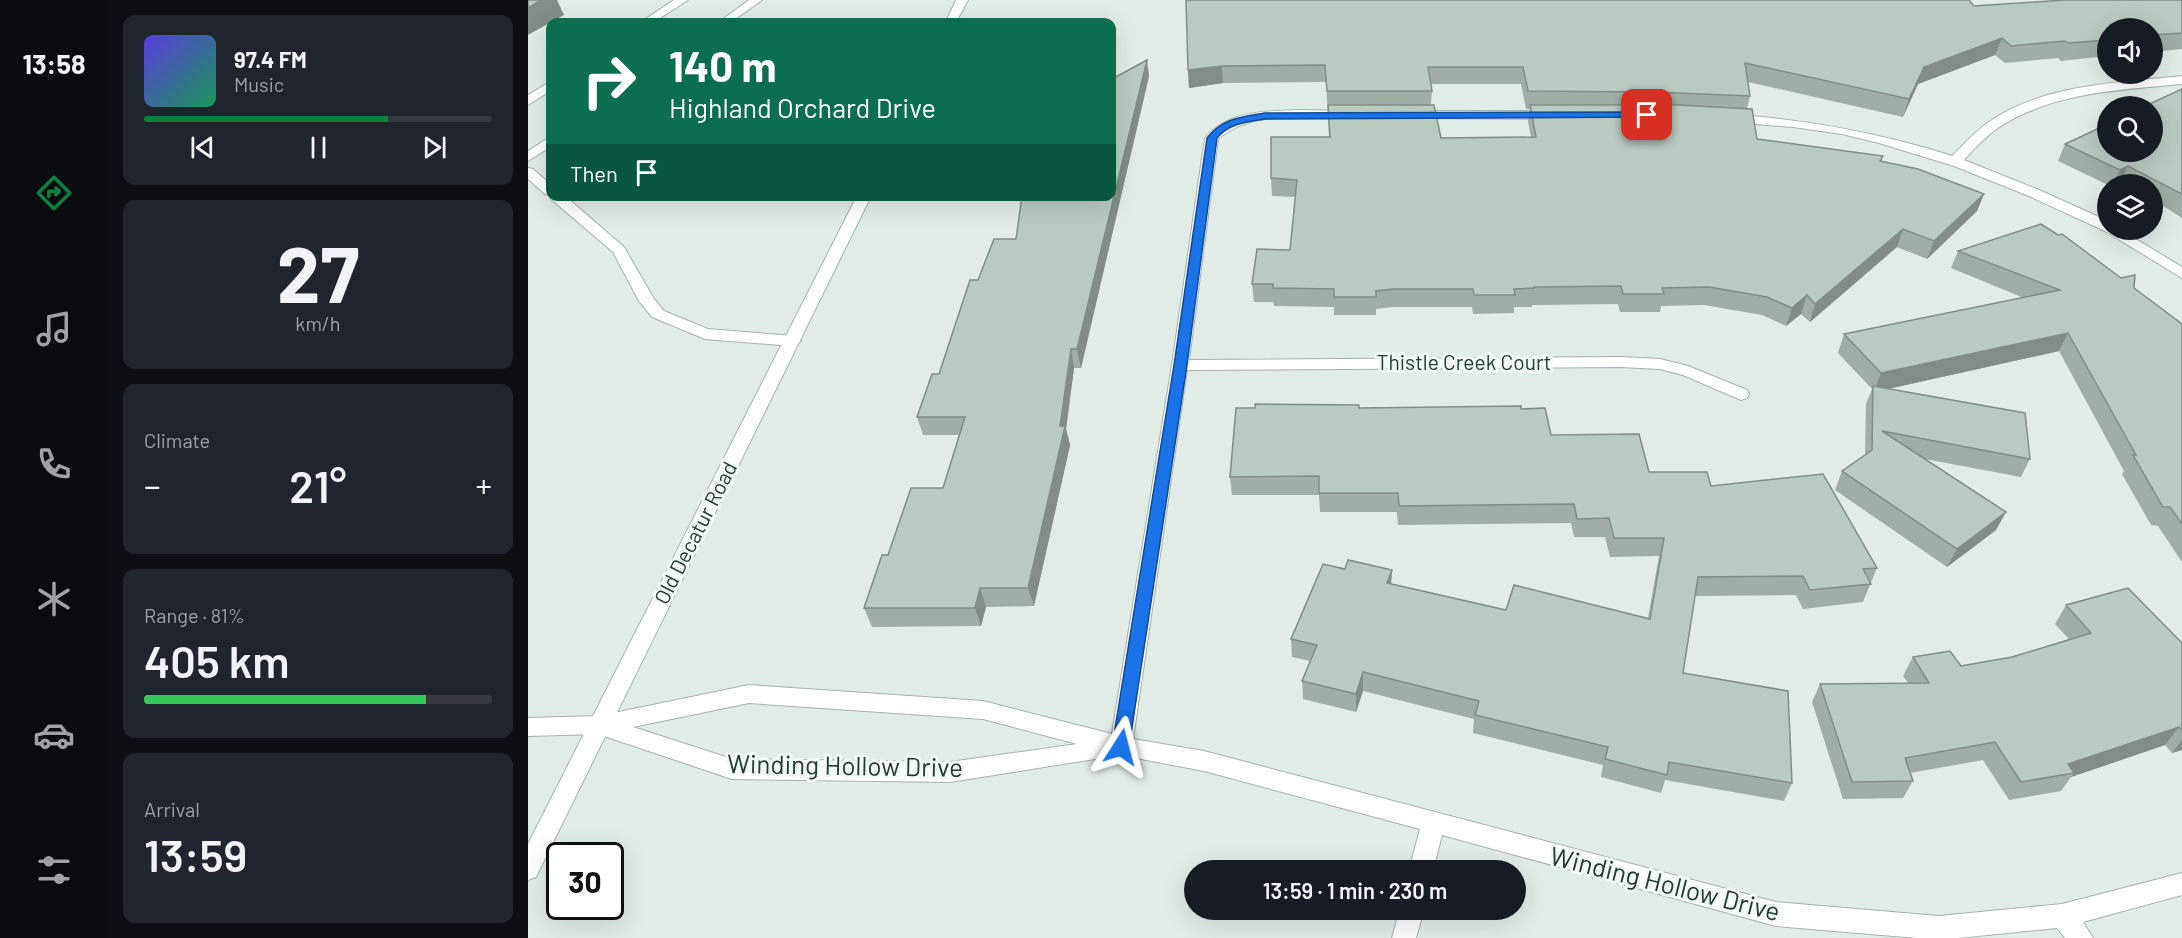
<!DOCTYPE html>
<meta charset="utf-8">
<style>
:root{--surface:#171b24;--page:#20242c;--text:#f1f3f6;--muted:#9ea1a6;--line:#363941;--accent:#0b8043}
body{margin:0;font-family:Barlow,sans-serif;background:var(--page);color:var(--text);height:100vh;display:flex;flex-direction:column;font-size:22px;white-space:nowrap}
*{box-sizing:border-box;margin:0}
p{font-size:20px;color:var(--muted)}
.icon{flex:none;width:33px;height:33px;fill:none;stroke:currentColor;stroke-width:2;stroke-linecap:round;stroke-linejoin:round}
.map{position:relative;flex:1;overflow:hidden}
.drawer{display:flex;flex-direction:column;gap:15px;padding:15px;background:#0d0f14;width:420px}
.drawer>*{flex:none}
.banner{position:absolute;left:18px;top:18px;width:570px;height:183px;border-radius:12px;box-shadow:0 6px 24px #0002;background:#0b6e4f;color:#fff;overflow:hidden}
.fabs{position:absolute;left:1569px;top:18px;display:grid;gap:12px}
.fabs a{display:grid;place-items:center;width:66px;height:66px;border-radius:50%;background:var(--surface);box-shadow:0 6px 24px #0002;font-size:30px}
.speed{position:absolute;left:18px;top:842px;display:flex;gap:12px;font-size:30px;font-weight:700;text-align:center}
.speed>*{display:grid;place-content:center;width:78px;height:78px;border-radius:50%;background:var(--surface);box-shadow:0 6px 24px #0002;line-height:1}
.speed .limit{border:3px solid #111;border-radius:9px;background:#fff;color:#111}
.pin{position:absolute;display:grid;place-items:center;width:51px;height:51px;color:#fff;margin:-26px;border-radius:12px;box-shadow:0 3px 9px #0006}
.me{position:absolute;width:66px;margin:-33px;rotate:9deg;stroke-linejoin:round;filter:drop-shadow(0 0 4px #0008)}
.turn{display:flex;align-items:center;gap:21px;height:126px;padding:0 24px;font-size:27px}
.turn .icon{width:78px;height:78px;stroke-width:2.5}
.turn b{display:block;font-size:42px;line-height:51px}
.then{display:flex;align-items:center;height:57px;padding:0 24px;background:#0003;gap:12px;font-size:22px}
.big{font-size:45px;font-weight:600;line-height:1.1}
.drawer .tile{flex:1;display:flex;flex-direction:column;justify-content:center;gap:9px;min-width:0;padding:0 21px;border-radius:12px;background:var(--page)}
.drawer .dial{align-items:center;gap:0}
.dial b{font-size:78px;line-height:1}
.song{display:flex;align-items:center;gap:18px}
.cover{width:72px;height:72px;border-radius:9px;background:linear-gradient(135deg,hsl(250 70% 55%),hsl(150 70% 35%))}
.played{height:6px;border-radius:3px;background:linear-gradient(90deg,var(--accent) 70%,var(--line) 70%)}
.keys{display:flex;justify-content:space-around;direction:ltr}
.heat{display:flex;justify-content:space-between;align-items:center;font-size:33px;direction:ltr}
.charge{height:9px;border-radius:4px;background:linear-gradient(90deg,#34c759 81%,var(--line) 0)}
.trip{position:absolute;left:656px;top:860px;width:342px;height:60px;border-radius:30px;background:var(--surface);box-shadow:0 6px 24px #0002;font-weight:600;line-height:60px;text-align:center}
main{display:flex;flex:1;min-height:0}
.tab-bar{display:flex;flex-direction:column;width:108px;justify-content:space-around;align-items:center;background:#090b0e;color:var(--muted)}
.tab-bar .icon{width:42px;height:42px}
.tab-bar .current{color:var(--accent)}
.tab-bar b{font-size:27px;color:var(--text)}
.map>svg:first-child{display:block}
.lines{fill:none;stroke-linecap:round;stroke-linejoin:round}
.lane-casing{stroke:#a4b4ac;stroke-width:2}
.street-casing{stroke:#a4b4ac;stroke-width:2}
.secondary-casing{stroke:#a0b8ac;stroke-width:2}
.lane{fill:#fff;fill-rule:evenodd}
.street{fill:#fff;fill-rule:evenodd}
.secondary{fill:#fff;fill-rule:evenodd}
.wall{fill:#a0aea6;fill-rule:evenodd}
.shaded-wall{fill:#828d87}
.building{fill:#bacac1;stroke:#828d87;stroke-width:1.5}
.route{fill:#1a73e8;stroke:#114b97;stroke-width:1.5}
.labels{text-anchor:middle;stroke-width:6;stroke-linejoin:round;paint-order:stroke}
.street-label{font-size:21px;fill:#213d32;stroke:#f2f9f4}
.near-street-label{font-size:26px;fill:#213d32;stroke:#f2f9f4}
</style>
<main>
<nav class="tab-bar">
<b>13:58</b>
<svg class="icon current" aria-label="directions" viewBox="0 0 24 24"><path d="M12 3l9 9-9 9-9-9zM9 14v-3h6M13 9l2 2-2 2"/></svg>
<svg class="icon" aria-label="music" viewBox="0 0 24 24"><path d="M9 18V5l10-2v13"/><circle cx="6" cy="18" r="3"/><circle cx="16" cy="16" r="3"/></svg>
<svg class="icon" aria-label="phone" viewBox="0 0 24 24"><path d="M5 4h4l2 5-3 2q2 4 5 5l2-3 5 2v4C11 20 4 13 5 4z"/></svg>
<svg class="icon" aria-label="climate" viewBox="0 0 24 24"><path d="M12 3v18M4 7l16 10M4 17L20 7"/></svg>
<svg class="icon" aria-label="car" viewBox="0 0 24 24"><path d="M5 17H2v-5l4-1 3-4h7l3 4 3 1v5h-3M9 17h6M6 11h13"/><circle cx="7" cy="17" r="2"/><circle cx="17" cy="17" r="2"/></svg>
<svg class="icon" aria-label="filters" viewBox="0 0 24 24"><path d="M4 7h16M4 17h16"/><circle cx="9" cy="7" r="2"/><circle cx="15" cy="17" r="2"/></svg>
</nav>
<section class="drawer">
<div class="tile">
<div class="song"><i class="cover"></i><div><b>97.4 FM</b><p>Music</p></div></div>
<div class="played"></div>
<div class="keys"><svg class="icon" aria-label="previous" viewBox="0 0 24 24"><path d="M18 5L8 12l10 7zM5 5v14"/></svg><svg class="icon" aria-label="pause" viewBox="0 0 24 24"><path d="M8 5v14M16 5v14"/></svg><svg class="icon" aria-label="next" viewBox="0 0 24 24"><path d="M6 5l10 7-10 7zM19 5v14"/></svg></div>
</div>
<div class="tile dial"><b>27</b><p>km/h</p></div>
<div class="tile"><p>Climate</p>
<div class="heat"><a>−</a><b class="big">21°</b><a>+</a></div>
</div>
<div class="tile"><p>Range · 81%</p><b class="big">405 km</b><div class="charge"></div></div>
<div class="tile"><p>Arrival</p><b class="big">13:59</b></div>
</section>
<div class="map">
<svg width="1654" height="938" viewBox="0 0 1654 938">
<rect width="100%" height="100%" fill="#e2ece6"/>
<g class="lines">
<g class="lane-casing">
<path id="lane" d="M146 0H160L126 22H113Z
M221 0H234L203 22H191Z
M22 82V91L0 105V95Z
M22 137V147L0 161V151Z
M0 168 5 169 22 184V196H37L96 247 126 299 136 311 180 329 265 336 273 341 265 346 177 339 124 317 111 301 85 252 23 199 22 195 17 194 0 179Z"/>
</g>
<g class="street-casing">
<path id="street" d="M1654 76V84C1592 90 1524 92 1470 128 1457 137 1446 149 1436 160L1511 190 1580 221V230H1593L1654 267V278L1577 231 1501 196 1426 166 1351 143 1314 134 1265 127 1201 122 1195 118 1201 114C1279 120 1349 132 1424 156 1435 145 1446 133 1458 124 1513 84 1589 83 1654 76Z
M770 110 825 111 831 115 825 119C781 119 726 108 690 139L661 360 1093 357 1132 359 1160 366 1219 390 1221 394 1219 398 1213 400 1155 375 1132 369 1093 367 659 370 605 739 676 751 1248 902 1411 916 1534 904 1654 873V895L1555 922 1565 938H1537L1529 928 1430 938H1389L1248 926 914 835 905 870H881L892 829 676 771 592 755 422 782 204 779 70 734 0 736V718L71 716 221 685 455 701 584 734 644 365 677 138C699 111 739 111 770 110ZM221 703 455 719 549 744 422 762 204 759 105 727Z
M886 111H1023L1029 115 1023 119 881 118 880 115 881 112Z
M872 909H896L888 938H864Z"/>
</g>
<g class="secondary-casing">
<path id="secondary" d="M428 0H440L428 22H418Z
M329 196H343L8 877 0 880V844Z"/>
</g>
<use href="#lane" class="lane"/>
<use href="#street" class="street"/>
<use href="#secondary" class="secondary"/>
</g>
<path class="wall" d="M658 0 1446 6 1654 0V49L1624 52V28H1580V56L1533 61 1530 58 1477 63 1467 55 1390 84 1375 117 1220 82 1222 96 1219 109 1229 139 1353 161 1456 194 1449 211 1399 259 1369 247 1282 322 1273 314 1258 326 1234 315 1176 305 1133 306 1132 312H1092L1090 304 1004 305V307H986V313L945 314 944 307H865L848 309V315H806V307L746 306 745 302H726L724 284 762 250 768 197 744 196 743 178 801 137 798 82 695 83 661 88 660 70ZM903 84H993L998 109H1002L1000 122 1003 137 913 138 903 105 904 91Z
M621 76 553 368H546L538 429 542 445 506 606 458 607 453 626 344 627 336 608 360 555 415 488 431 435H395L389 417 411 374 450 280 488 239Z
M1654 89V218L1640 209 1624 200V184H1594L1592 183 1589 184 1580 185 1530 161 1537 144Z
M1430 251 1606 288 1654 324V562L1630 526 1623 525 1594 474 1596 471 1531 351 1360 389 1502 459 1493 477 1397 459 1468 530 1419 567 1307 490 1314 471 1337 455 1338 404 1344 389 1310 353 1316 334 1496 298 1423 268Z
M831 408 993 409 1023 435 1121 472 1183 486 1349 568 1335 602 1275 609 1268 595 1167 596 1155 673 1264 783 1256 801 1137 780 1133 793 1073 777 1075 765 945 733 946 719 835 691 828 712 775 699 774 681 782 661 764 657 763 639 864 584 978 610 1120 618 1131 556 1082 557 1077 537H1046L1043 523 870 525 869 512H792L791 495H704L702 477Z
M1538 605 1654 643V750L1644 753 1637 745 1543 777 1533 791 1481 800 1455 760 1382 773 1385 781 1375 798 1315 799 1284 702 1292 684 1380 683 1375 676 1385 657 1433 666 1484 657 1541 639 1527 624Z"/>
<path class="shaded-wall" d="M13 0H29L36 15 0 35V8Z
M1474 38 1467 55 1390 84 1375 117 1381 99 1396 67Z
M619 60 621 76 553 368 549 349Z
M694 66 695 83 661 88 660 70Z
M1600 166 1592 183 1589 184H1585L1592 170Z
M1456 194 1449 211 1399 259 1406 241Z
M1375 229 1369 247 1282 322 1287 304Z
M1279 295 1273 314 1258 326 1264 308Z
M1540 333 1531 351 1346 392 1353 373Z
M543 349 546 368 538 429 542 445 506 606 500 588Z
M1478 512 1468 530 1419 567 1429 549Z
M864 570 863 588 859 583Z
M452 588 458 607 453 626 447 608Z
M835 672V691L828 712V694Z
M1651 727 1637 745 1543 777 1546 773 1540 764Z
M1654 740V750L1644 753Z"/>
<path class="building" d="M0 0H13L0 8Z
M658 0H1441L1446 6 1537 0H1654V33L1624 35V28H1580V40L1540 43 1537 41 1483 46 1474 38 1396 67 1381 99 1217 63 1222 96 1125 92 1000 91 995 67H900L904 91H799L797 65 694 66 660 70Z
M619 60 549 349H543L532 426H537L500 588H452L447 608H336L354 555H360L383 488H415L437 417H389L404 374H411L442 280H450L466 239H488L494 196H584V79Z
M1654 89V194L1600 166 1592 170 1537 144 1580 124V152H1624V106H1617Z
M800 105H906L913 138 1008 137 1002 105H1150L1224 109 1229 139 1355 156 1352 161 1390 169 1456 194 1406 241 1375 229 1287 304 1279 295 1264 308 1239 297 1181 287 1134 288 1136 294H1095L1093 286 1006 287V288L986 289 987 295H946L945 289H865L848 291V297H806V289L745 288V284H724L729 249 762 250 769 180 743 178V137H802Z
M1513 224 1530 235 1534 234 1593 278 1607 275 1606 288 1654 324V524L1642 507H1635L1605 455H1608L1540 333 1353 373 1316 334 1532 290 1430 251Z
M1345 386 1497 413 1502 459 1354 431 1478 512 1429 549 1314 471 1344 450Z
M727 404 831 405V408L993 406V409L1017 408 1023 435 1111 434 1121 472H1179L1183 486 1295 474 1349 568 1335 569 1343 584 1282 590 1275 576 1170 577 1155 673 1260 691 1264 783 1141 762 1139 775 1077 759 1080 747 947 715 951 701 835 672 828 694 774 681 789 645 763 639 795 564 817 569 820 560 864 570 859 583 978 610 986 585 1122 619 1136 538H1086L1081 518 1049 519 1046 504 871 506 870 493H791V476L702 477 708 408H727Z
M1600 588 1654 643V730L1651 727 1540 764 1546 773 1493 782 1467 742 1377 758 1385 781 1324 782 1292 684 1401 683 1385 657 1422 651 1433 666 1484 657 1563 633 1538 605Z"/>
<path class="route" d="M1119 112 1124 115 1122 117 737 119C719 122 701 123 689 138L659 365 601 747 599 752 593 754 587 752 584 747 646 365 679 138C694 118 714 117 737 113Z"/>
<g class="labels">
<g class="street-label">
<text x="936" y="370">Thistle Creek Court</text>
<text transform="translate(168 533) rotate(-63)" y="7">Old Decatur Road</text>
</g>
<g class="near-street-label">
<text transform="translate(317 766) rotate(1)" y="9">Winding Hollow Drive</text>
<text transform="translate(1137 884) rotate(14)" y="9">Winding Hollow Drive</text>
</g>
</g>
</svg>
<div class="fabs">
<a><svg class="icon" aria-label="sound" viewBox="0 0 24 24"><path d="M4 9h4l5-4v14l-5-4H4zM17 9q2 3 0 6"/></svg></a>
<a><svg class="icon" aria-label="search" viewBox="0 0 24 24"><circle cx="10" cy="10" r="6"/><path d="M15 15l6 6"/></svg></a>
<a><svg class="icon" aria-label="layers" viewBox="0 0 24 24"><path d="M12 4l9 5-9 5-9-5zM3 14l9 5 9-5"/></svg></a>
</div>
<div class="speed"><div class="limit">30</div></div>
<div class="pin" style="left:1119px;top:115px;background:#d93025"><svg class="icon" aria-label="arrive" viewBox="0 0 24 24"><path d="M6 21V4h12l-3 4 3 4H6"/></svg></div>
<svg class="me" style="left:593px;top:747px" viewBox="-20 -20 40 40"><path d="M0-17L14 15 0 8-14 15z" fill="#1a73e8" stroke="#fff" stroke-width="4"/></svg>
<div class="trip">13:59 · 1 min · 230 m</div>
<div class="banner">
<div class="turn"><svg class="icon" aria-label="right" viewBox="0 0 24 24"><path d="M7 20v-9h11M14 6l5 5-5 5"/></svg><div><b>140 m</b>Highland Orchard Drive</div></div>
<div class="then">Then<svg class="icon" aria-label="arrive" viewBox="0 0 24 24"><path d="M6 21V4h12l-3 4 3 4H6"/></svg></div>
</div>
</div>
</main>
